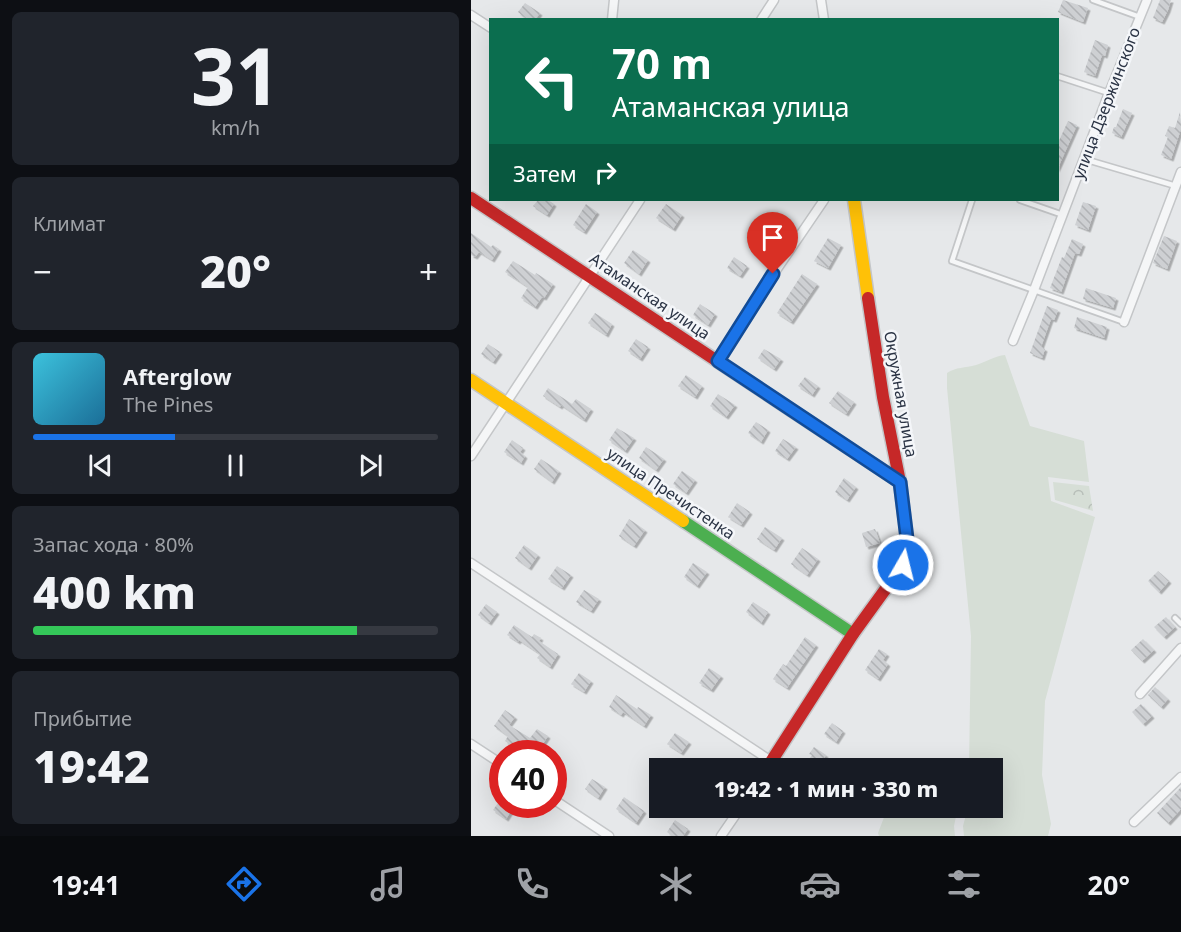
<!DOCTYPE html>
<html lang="ru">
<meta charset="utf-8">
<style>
:root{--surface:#171b24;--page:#20242c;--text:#f1f3f6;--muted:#9ea1a6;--line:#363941;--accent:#1a73e8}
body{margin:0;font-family:"Noto Sans",sans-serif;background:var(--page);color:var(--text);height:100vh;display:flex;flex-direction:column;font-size:22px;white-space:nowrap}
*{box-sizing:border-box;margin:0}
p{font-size:20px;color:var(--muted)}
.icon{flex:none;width:33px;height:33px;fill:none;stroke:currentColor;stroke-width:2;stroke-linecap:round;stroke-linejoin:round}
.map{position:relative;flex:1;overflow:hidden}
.side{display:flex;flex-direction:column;gap:12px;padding:12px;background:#0d0f14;width:471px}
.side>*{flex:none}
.guide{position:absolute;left:18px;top:18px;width:570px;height:183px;border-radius:0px;box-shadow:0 6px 24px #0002;background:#0b6e4f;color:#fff;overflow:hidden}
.speed{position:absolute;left:18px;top:740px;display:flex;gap:12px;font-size:30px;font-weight:700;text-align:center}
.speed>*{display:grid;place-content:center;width:78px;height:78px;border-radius:50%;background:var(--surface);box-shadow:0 6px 24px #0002;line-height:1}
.speed .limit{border:9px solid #d22;background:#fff;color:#111}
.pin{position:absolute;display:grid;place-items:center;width:51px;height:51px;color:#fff;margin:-62px -26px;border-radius:50% 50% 50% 0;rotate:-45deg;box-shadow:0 0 6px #0007}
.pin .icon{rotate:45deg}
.me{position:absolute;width:66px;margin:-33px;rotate:8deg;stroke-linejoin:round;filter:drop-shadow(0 0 4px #0008)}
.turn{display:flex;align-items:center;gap:21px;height:126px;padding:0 24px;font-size:27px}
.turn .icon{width:78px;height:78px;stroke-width:2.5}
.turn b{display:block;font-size:42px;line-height:51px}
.then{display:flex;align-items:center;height:57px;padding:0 24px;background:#0003;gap:12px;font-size:22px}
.big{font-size:45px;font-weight:800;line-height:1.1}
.side .card{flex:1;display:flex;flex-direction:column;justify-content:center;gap:9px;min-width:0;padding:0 21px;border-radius:9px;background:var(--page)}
.side .dial{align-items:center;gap:0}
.dial b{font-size:78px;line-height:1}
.song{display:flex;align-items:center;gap:18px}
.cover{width:72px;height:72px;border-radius:9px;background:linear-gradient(135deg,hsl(190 70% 55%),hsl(200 70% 35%))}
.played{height:6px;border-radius:3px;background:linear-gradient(90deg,var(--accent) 35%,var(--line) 35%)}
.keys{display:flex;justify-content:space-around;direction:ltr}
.heat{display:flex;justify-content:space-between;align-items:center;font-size:33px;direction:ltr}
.charge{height:9px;border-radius:4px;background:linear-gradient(90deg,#34c759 80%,var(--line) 0)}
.trip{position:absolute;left:178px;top:758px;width:354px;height:60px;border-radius:0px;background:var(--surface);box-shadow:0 6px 24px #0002;font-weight:800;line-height:60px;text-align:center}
.dock{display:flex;height:96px;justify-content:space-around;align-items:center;background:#090b0e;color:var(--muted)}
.dock .icon{width:42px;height:42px}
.dock .active{color:var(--accent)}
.dock b{font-size:27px;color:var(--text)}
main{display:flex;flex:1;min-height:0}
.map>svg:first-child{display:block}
.green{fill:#d6ded6}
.forest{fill:url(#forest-crowns)}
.building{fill:url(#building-back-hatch);filter:url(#shadow)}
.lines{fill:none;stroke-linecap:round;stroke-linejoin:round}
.lane-casing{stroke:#c4c6c8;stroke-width:8}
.street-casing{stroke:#c4c6c8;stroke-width:11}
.fast-casing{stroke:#c4c6c8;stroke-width:15}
.slow-casing{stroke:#c4c6c8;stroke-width:15}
.jam-casing{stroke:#c4c6c8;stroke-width:15}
.lane{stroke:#f5f6f7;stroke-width:4.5}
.street{stroke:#f5f6f7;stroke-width:8}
.fast{stroke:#4caf50;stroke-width:12}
.slow{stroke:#ffc107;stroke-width:12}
.jam{stroke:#c62828;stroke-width:12}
.route-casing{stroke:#114b97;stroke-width:15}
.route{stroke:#1a73e8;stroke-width:10}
.labels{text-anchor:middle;stroke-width:5;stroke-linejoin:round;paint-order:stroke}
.street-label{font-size:16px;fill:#2b3445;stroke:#f4f6f9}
</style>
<main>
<section class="side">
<div class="card dial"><b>31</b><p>km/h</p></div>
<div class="card"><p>Климат</p>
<div class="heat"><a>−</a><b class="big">20°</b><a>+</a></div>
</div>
<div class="card">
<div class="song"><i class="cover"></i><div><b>Afterglow</b><p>The Pines</p></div></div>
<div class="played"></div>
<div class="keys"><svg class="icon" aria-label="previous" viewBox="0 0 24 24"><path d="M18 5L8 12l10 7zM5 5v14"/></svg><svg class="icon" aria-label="pause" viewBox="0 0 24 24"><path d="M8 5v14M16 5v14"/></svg><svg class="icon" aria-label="next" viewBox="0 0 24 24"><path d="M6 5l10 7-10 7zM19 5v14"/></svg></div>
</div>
<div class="card"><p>Запас хода · 80%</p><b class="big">400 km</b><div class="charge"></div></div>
<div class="card"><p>Прибытие</p><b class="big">19:42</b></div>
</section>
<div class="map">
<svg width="710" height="836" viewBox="0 0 710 836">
<defs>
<pattern id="forest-crowns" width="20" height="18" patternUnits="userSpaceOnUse" patternTransform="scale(1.5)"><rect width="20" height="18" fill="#d6ded6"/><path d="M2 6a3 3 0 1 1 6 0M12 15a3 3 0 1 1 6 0" fill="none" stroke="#b8bfb9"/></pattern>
<pattern id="building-back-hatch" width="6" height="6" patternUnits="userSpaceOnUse" patternTransform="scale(1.5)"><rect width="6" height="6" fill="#ced0d3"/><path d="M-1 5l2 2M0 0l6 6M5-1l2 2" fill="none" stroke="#b1b3b6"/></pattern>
<filter id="shadow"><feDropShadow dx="2.5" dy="2.5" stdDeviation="0" flood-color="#0004"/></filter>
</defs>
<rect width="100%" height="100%" fill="#e6e8ea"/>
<path class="green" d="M534 355 559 426 613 441 618 482 577 477 580 501 624 517 574 701 571 775 580 824 577 836H493L492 826 497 807H522V768H498L500 636 476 388V373C485 367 494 368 505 365 515 362 524 356 534 355Z
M417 807H487L483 826 484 836H408L407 833Z"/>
<path class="forest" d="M582 482 618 486 622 511 584 500Z"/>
<path class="building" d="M592 0 617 8 612 22 587 12Z
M689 0H700L697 10 691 22 682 18Z
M54 3 69 13 64 20H57L47 12Z
M624 40 637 45 634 56 631 55 624 76 613 72Z
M652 109 661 113 650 137 641 133 643 127H645Z
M709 112 710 129 700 159 690 155 697 137 694 136 698 126 704 128Z
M597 121 606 125 586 170V145Z
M67 200H77L83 204 76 215 62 206Z
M612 202 625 206 617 230 604 225Z
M115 204 126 212 113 232 102 225Z
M195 204 211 215 202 229 185 218Z
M0 233 20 247 22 245 28 249 21 260 8 252 4 257 0 255Z
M693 236 706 241 696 269 682 263Z
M357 238 370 245 357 268 343 261Z
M601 239 612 244 608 254 604 253 590 292 579 288 591 257 593 258Z
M162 250 177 260 168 274 153 263Z
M263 257 276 266 269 276 256 268Z
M42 261 64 275 65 273 82 284 73 298 71 297 64 307 50 298 57 287 34 272Z
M331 274 346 284 320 322 306 313Z
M615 288 645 298 642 308 612 299Z
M229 304 244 314 237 325 222 315Z
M576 306 587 310 583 320 580 319 570 347 574 349 571 358 559 353Z
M124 313 141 324 135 335 117 323Z
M606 317 636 327 633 338 603 328Z
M165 339 177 347 169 359 157 351Z
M17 344 29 352 22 362 10 354Z
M293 349 310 359 303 369 287 358Z
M215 375 231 386 224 397 207 386Z
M334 377 347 386 341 395 327 386Z
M77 388 101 404 105 399 120 409 113 420 90 405 89 407 72 396Z
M367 391 383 402 375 414 358 403Z
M247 394 264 405 255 417 239 406Z
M285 422 297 430 290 442 277 433Z
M146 428 163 438 154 451 138 440Z
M312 439 325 447 316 459 304 451Z
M41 440 52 448 49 452 54 456 50 463 33 452Z
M175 447 193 459 185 470 168 458Z
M70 459 88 471 81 482 63 469Z
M211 471 224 480 215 493 202 484Z
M373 478 385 487 376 500 364 492Z
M266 503 279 512 270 525 257 517Z
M158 519 174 530 163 546 148 536Z
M294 527 311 538 303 550 286 539Z
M404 529 409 543 395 547 391 533Z
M53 545 67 555 58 568 44 558Z
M331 548 347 559 336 575 320 564Z
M222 563 236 572 226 586 213 577Z
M86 566 100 575 91 588 77 579Z
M687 571 698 581 688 592 677 581Z
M113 590 128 599 120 611 105 602Z
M282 602 297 612 290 623 275 612Z
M15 604 26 612 18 623 7 615Z
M695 617 704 627 693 637 683 627Z
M43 625 61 637 63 634 70 638 68 641 87 654 79 667 66 658 69 654 48 640 47 642 36 635Z
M334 637 345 645 316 688 302 679 312 664 315 666Z
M672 639 683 650 671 661 660 650Z
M408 649 416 654 412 660 417 664 407 679 394 670Z
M238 668 250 676 240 690 228 683Z
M108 673 120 681 113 692 100 684Z
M684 687 697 699 690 707 677 695Z
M145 695 166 709 167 707 180 715 173 726 152 712 150 715 138 707Z
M670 704 681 716 672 724 661 712Z
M34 710 44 717 38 725 59 738 66 729 77 736 66 753 46 741 42 747 34 741 37 736 23 726Z
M361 723 372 731 365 742 353 734Z
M204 733 218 742 210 753 196 744Z
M343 747 355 755 351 762 348 760 342 768H332L341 755 338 754Z
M121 779 134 787 127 798 114 789Z
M710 787V809L697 823 686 813Z
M32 796V804H36L42 808 35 819 22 810Z
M153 797 173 811 165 823 145 809Z
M204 820 217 829 212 836H201L196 832Z"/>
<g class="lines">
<g class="lane-casing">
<path id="lane" d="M622 0 669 17
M586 76 638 93
M613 159 705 186
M501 200 481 261 653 322
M549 200 592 215
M704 618 710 624"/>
</g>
<g class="street-casing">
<path id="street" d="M350 0 353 20
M0 15 20 28
M141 20 143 0
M290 20 303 0
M653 322 710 172
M542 341 563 290 638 93 676 0
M247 361 291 291 353 200
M0 456 169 200
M0 563 300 761
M669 694 710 648
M0 744 32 765
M82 799 138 836
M663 822 710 777
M250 836 270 807"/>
</g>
<g class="fast-casing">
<path id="fast" d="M212 521 382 634"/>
</g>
<g class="slow-casing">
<path id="slow" d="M383 200 397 298
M0 380 212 521
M320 410 429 482"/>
</g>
<g class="jam-casing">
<path id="jam" d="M0 198 320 410
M296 768 382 634 432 565 437 547 429 482 412 397 397 298"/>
</g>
<use href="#lane" class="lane"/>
<use href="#street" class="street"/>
<use href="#fast" class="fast"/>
<use href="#slow" class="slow"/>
<use href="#jam" class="jam"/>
</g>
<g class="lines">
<g class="route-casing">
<path id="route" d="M302 274 247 361 429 482 437 547 432 565"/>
</g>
<use href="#route" class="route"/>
</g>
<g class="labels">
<g class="street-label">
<text transform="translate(635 103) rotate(-69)" y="6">улица Дзержинского</text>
<text transform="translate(179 296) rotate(34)" y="6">Атаманская улица</text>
<text transform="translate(430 394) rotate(80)" y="6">Окружная улица</text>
<text transform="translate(200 493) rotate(34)" y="6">улица Пречистенка</text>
</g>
</g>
</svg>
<div class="speed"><div class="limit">40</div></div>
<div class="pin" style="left:302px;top:274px;background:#d93025"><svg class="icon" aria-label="arrive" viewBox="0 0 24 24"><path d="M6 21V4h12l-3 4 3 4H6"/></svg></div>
<svg class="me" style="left:432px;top:565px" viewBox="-20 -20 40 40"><circle r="17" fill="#1a73e8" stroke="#fff" stroke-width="3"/><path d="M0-11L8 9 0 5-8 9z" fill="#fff"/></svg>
<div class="trip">19:42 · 1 мин · 330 m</div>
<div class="guide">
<div class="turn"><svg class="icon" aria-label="left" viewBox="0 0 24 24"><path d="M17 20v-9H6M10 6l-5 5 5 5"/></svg><div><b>70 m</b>Атаманская улица</div></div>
<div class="then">Затем<svg class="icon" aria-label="right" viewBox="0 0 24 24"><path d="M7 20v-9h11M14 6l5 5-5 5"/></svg></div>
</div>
</div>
</main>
<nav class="dock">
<b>19:41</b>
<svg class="icon active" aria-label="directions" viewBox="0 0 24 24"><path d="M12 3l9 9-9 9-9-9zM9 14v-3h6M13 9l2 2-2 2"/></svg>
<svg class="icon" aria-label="music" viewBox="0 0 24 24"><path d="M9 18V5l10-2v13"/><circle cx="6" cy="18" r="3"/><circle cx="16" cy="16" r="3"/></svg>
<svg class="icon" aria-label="phone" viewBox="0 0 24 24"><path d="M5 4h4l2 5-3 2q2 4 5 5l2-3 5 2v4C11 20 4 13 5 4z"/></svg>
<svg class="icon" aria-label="climate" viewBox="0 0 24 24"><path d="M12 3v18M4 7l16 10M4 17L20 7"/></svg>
<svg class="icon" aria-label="car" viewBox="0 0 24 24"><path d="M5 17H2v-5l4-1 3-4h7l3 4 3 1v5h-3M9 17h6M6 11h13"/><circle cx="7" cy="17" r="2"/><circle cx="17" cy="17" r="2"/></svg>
<svg class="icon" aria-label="filters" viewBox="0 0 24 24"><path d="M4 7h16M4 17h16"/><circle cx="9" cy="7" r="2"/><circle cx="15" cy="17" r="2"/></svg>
<b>20°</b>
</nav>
